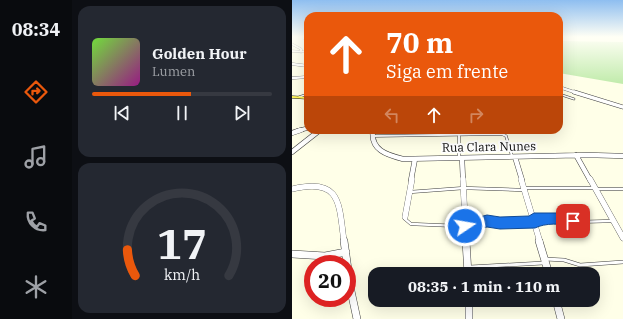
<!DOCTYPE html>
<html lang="pt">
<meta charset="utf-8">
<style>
:root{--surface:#171b24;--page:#242831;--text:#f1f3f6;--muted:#9ea1a6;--line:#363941;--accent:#ea580c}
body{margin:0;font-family:"IBM Plex Serif",serif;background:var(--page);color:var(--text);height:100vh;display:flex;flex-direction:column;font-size:15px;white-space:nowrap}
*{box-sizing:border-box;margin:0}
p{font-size:13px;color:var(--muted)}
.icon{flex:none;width:22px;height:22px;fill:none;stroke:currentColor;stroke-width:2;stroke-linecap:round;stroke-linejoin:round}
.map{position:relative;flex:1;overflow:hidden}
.sheet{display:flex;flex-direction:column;gap:6px;padding:6px;background:#0d0f14;width:220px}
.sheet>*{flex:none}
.guide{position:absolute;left:12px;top:12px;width:259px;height:122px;border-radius:12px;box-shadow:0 4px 16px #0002;background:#ea580c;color:#fff;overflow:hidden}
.speed{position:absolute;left:12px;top:255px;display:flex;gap:8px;font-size:20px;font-weight:700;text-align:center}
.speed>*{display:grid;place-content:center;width:52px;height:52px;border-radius:50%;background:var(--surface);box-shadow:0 4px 16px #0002;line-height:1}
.speed .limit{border:6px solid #d22;background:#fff;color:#111}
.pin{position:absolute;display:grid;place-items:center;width:34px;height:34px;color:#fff;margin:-17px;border-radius:8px;box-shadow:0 2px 6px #0006}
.me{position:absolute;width:44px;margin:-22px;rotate:78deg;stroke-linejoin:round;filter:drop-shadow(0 0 3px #0008)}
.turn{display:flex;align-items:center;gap:14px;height:84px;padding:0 16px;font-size:18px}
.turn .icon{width:52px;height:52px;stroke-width:2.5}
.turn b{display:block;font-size:28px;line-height:34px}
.lanes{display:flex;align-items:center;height:38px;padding:0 16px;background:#0003;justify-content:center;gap:20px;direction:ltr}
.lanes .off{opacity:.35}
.sheet .card{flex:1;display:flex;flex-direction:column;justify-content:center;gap:6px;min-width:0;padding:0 14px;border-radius:12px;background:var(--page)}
.sheet .dial{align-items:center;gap:0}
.dial svg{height:104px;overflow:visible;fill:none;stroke:var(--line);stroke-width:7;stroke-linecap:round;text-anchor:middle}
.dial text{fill:var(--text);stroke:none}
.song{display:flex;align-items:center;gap:12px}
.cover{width:48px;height:48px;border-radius:6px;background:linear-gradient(135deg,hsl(100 70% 55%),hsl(310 70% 35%))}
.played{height:4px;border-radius:2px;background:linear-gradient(90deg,var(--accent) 55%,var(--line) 55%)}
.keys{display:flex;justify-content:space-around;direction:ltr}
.trip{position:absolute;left:76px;top:267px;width:232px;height:40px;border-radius:12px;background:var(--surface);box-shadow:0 4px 16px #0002;font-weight:800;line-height:40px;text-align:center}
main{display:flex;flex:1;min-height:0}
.dock{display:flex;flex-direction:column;width:72px;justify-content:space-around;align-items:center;background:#090b0e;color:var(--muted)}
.dock .icon{width:28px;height:28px}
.dock .selected{color:var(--accent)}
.dock b{font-size:18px;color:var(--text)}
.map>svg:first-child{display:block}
.green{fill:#c3ecae}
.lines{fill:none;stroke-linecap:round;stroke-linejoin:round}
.lane-far3-casing{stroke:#3d3d3d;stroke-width:2.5}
.lane-far2-casing{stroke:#3d3d3d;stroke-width:3}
.lane-far1-casing{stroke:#3d3d3d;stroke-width:3.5}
.lane-casing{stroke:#3d3d3d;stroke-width:4}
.street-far5-casing{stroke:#3d3d3d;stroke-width:2.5}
.street-far4-casing{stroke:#3d3d3d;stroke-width:3}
.street-far3-casing{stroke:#3d3d3d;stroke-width:4.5}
.street-far2-casing{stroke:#3d3d3d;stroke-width:5.5}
.street-far1-casing{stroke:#3d3d3d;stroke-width:6}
.street-casing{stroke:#3d3d3d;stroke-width:8}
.primary-casing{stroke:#1b1b1b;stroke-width:1}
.lane-far3{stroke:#fff;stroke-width:1.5}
.lane-far2{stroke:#fff;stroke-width:2}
.lane-far1{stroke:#fff;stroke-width:2.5}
.lane{stroke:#fff;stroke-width:3}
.street-far5{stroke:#fff;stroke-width:2}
.street-far4{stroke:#fff;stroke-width:2.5}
.street-far3{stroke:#fff;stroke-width:3.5}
.street-far2{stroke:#fff;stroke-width:4.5}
.street-far1{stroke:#fff;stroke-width:5.5}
.street{stroke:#fff;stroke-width:7}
.primary{fill:#fff558;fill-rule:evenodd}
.route{fill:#1a73e8;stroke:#114b97}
.labels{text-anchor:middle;stroke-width:4;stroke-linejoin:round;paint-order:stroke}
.street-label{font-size:12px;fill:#0a0a0a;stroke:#fff}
</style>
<main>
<nav class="dock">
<b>08:34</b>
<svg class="icon selected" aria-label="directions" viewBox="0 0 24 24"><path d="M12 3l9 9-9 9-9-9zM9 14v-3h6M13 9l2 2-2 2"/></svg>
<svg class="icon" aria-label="music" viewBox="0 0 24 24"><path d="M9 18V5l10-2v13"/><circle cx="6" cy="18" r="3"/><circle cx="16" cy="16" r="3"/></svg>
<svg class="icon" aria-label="phone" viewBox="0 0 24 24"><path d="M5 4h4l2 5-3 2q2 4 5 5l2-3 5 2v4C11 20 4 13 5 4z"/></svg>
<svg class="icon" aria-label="climate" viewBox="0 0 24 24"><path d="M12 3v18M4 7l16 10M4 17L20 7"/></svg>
</nav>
<section class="sheet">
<div class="card">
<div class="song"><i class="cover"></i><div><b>Golden Hour</b><p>Lumen</p></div></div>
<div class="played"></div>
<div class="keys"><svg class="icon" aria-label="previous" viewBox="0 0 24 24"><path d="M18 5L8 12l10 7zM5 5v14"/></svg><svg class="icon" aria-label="pause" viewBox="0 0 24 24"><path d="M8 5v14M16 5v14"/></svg><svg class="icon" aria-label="next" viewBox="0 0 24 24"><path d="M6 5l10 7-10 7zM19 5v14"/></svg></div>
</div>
<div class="card dial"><svg viewBox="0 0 100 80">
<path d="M14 69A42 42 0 1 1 86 69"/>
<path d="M14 69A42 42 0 0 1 8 49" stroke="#ea580c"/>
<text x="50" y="56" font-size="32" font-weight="700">17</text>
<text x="50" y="72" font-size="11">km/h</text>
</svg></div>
</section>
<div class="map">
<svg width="331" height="319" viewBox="0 0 331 319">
<rect width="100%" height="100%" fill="#ffffe8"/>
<path class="green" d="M267 41 331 42V84L267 73Z"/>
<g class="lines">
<g class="lane-far3-casing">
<path id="lane-far3" d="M267 94 282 99
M7 97 16 94"/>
</g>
<g class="lane-far2-casing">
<path id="lane-far2" d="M167 134V157
M82 136 210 134 214 136 220 156"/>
</g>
<g class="lane-far1-casing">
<path id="lane-far1" d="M232 188H301
M304 189H331
M118 192 172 188 231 190
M113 219 119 224 166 226 195 221 208 223 241 222
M243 219H273L284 222 320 221"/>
</g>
<g class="lane-casing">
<path id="lane" d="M253 259 272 260 288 265 331 262
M178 267 251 263"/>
</g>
<g class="street-far5-casing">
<path id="street-far5" d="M11 38 16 40
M0 44 9 49V52
M0 51 16 52"/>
</g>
<g class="street-far4-casing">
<path id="street-far4" d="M0 64 16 66
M0 78 16 77
M267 87 285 93"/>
</g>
<g class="street-far3-casing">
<path id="street-far3" d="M282 92 331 107
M5 131 16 128
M26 131 28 130"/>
</g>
<g class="street-far2-casing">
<path id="street-far2" d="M81 130C78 150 95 155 111 159L297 155 331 156
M0 133 9 130
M0 152 28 130
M284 155 298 180
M223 157 230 180
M170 158 171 180
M119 180 123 159"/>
</g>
<g class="street-far1-casing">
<path id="street-far1" d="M171 179 174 242
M229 179 248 242
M298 179 331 238
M0 189C49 177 47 203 52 242
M113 217 120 179"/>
</g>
<g class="street-casing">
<path id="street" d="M52 241 59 291 65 319
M174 241 176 274
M247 241 257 274
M0 254 33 256 54 252
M177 300V319
M264 300 269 319"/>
</g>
<g class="primary-casing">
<path id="primary" d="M0 96 16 97V99L0 98Z"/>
</g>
<use href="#lane-far3" class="lane-far3"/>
<use href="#lane-far2" class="lane-far2"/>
<use href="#lane-far1" class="lane-far1"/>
<use href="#lane" class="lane"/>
<use href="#street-far5" class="street-far5"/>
<use href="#street-far4" class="street-far4"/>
<use href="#street-far3" class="street-far3"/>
<use href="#street-far2" class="street-far2"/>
<use href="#street-far1" class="street-far1"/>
<use href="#street" class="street"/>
<use href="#primary" class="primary"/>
</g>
<linearGradient id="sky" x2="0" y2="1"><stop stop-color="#8ebef0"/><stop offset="0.45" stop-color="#fffff5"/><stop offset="1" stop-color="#fffff5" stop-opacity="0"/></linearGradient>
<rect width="331" height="82" fill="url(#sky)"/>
<path class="route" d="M242 213H273L285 217 286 221 285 225 281 227C269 223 253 223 243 228L208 229 195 227 173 232 169 230 167 226 169 222 195 215 208 217 237 216Z"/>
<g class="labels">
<g class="street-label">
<text transform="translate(197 147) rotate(-1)" y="4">Rua Clara Nunes</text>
</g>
</g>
</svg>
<div class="speed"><div class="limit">20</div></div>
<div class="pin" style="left:281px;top:221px;background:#d93025"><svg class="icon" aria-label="arrive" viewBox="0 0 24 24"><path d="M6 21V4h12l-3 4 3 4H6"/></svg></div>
<svg class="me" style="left:173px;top:226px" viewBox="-20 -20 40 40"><circle r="17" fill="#1a73e8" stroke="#fff" stroke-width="3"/><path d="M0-11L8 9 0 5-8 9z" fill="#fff"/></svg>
<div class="trip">08:35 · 1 min · 110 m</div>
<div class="guide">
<div class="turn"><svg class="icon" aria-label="ahead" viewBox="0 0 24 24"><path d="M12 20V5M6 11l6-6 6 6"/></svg><div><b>70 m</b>Siga em frente</div></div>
<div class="lanes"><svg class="icon off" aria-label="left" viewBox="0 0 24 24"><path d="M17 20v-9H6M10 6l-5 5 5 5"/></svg><svg class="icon" aria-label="ahead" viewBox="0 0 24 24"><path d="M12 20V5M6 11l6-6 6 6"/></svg><svg class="icon off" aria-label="right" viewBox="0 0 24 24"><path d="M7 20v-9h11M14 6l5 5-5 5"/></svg></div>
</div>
</div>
</main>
